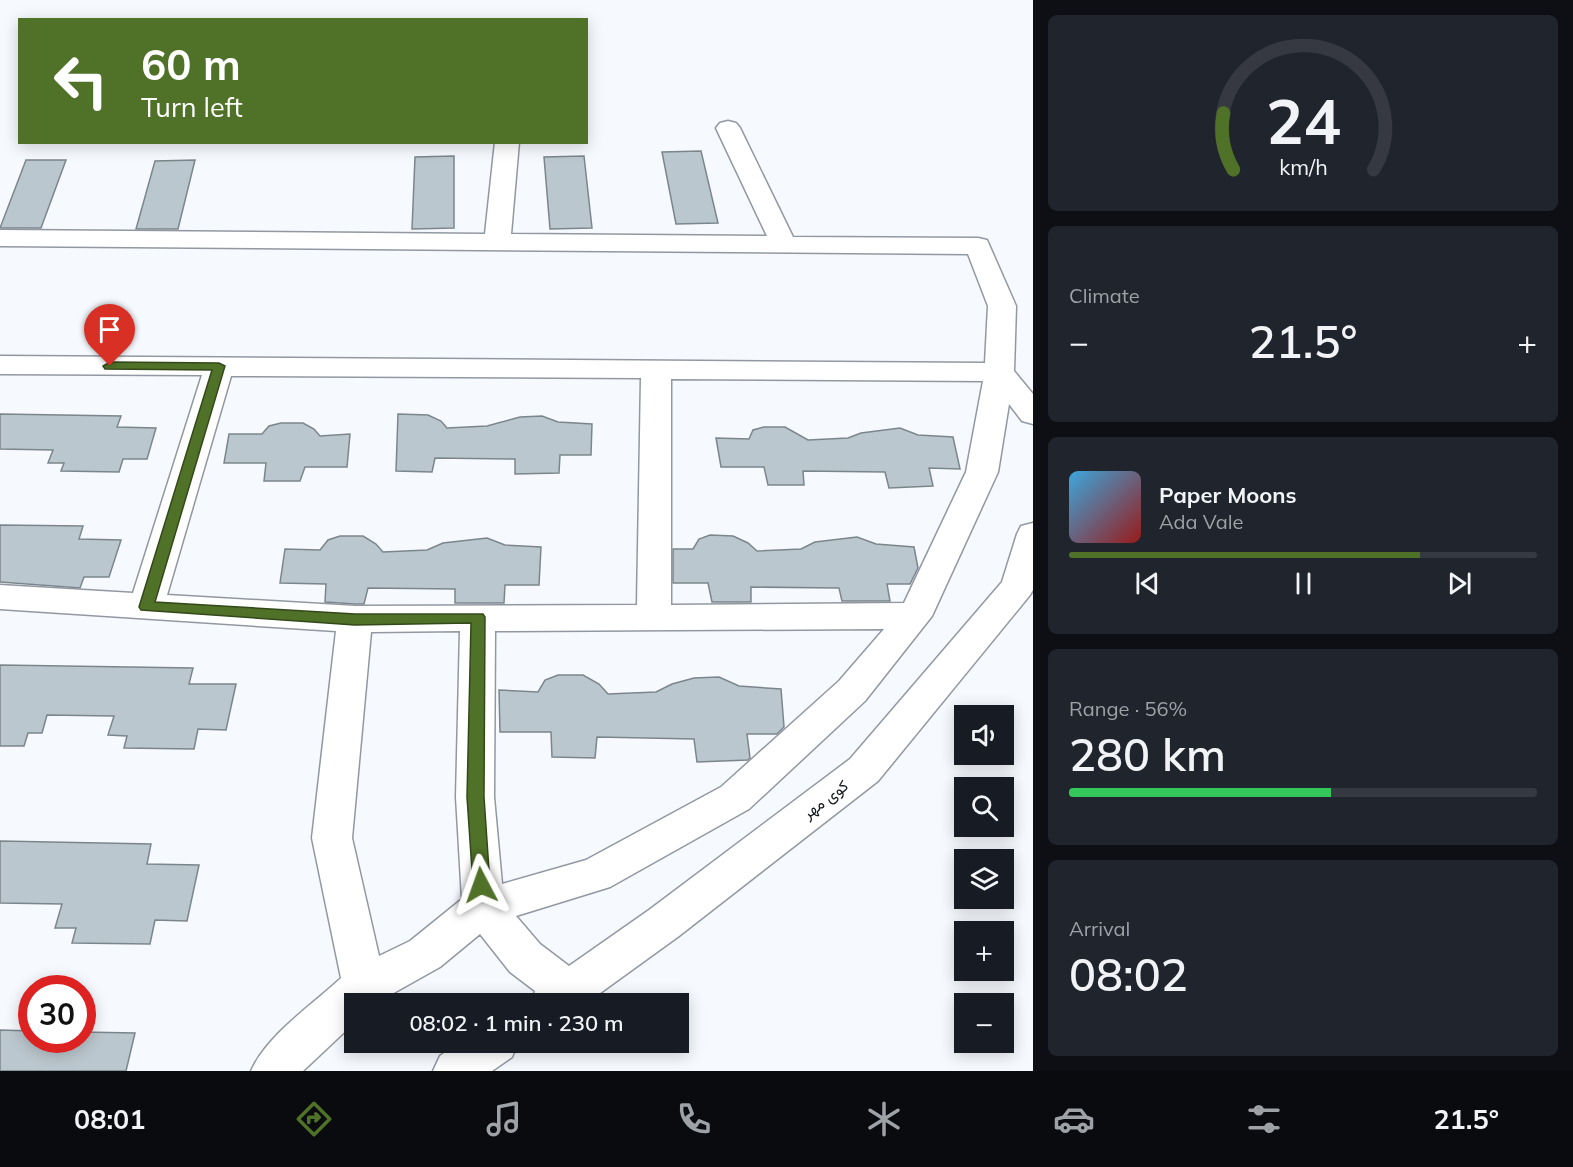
<!DOCTYPE html>
<meta charset="utf-8">
<style>
:root{--surface:#171b24;--page:#20242c;--text:#f1f3f6;--muted:#9ea1a6;--line:#363941;--accent:#507128}
body{margin:0;font-family:Mulish,Vazirmatn,sans-serif;background:var(--page);color:var(--text);height:100vh;display:flex;flex-direction:column;font-size:22px;white-space:nowrap}
*{box-sizing:border-box;margin:0}
p{font-size:20px;color:var(--muted)}
.icon{flex:none;width:33px;height:33px;fill:none;stroke:currentColor;stroke-width:2;stroke-linecap:round;stroke-linejoin:round}
.map{position:relative;flex:1;overflow:hidden}
.side{display:flex;flex-direction:column;gap:15px;padding:15px;background:#0d0f14;width:540px}
.side>*{flex:none}
.banner{position:absolute;left:18px;top:18px;width:570px;height:126px;border-radius:0px;box-shadow:0 3px 15px #0003;background:#507128;color:#fff;overflow:hidden}
.buttons{position:absolute;left:954px;top:705px;display:grid;gap:12px}
.buttons a{display:grid;place-items:center;width:60px;height:60px;border-radius:0px;background:var(--surface);box-shadow:0 3px 15px #0003;font-size:30px}
.speed{position:absolute;left:18px;top:975px;display:flex;gap:12px;font-size:30px;font-weight:700;text-align:center}
.speed>*{display:grid;place-content:center;width:78px;height:78px;border-radius:50%;background:var(--surface);box-shadow:0 3px 15px #0003;line-height:1}
.speed .limit{border:9px solid #d22;background:#fff;color:#111}
.pin{position:absolute;display:grid;place-items:center;width:51px;height:51px;color:#fff;margin:-62px -26px;border-radius:50% 50% 50% 0;rotate:-45deg;box-shadow:0 0 6px #0007}
.pin .icon{rotate:45deg}
.me{position:absolute;width:66px;margin:-33px;rotate:356deg;stroke-linejoin:round;filter:drop-shadow(0 0 4px #0008)}
.turn{display:flex;align-items:center;gap:21px;height:126px;padding:0 24px;font-size:27px}
.turn .icon{width:78px;height:78px;stroke-width:2.5}
.turn b{display:block;font-size:42px;line-height:51px}
.big{font-size:45px;font-weight:600;line-height:1.1}
.side .widget{flex:1;display:flex;flex-direction:column;justify-content:center;gap:9px;min-width:0;padding:0 21px;border-radius:9px;background:var(--page)}
.side .dial{align-items:center;gap:0}
.dial svg{height:156px;overflow:visible;fill:none;stroke:var(--line);stroke-width:7;stroke-linecap:round;text-anchor:middle}
.dial text{fill:var(--text);stroke:none}
.song{display:flex;align-items:center;gap:18px}
.cover{width:72px;height:72px;border-radius:9px;background:linear-gradient(135deg,hsl(200 70% 55%),hsl(0 70% 35%))}
.played{height:6px;border-radius:3px;background:linear-gradient(90deg,var(--accent) 75%,var(--line) 75%)}
.keys{display:flex;justify-content:space-around;direction:ltr}
.heat{display:flex;justify-content:space-between;align-items:center;font-size:33px;direction:ltr}
.charge{height:9px;border-radius:4px;background:linear-gradient(90deg,#34c759 56%,var(--line) 0)}
.trip{position:absolute;left:344px;top:993px;width:345px;height:60px;border-radius:0px;background:var(--surface);box-shadow:0 3px 15px #0003;font-weight:600;line-height:60px;text-align:center}
.dock{display:flex;height:96px;justify-content:space-around;align-items:center;background:#090b0e;color:var(--muted)}
.dock .icon{width:42px;height:42px}
.dock .on{color:var(--accent)}
.dock b{font-size:27px;color:var(--text)}
main{display:flex;flex:1;min-height:0}
.map>svg:first-child{display:block}
.building{fill:#bbc7ce;stroke:#7b868c;stroke-width:1.5}
.lines{fill:none;stroke-linecap:round;stroke-linejoin:round}
.minor-casing{stroke:#9298a2;stroke-width:3}
.minor{fill:#fff;fill-rule:evenodd}
.route{fill:#507128;stroke:#34491a;stroke-width:1.5}
.labels{text-anchor:middle;stroke-width:6;stroke-linejoin:round;paint-order:stroke}
.street-label{font-size:16px;fill:#171a1d;stroke:#fff}
</style>
<main>
<div class="map">
<svg width="1033" height="1071" viewBox="0 0 1033 1071">
<rect width="100%" height="100%" fill="#f6f9fe"/>
<path class="building" d="M701 151 718 223 676 224 662 152Z
M454 156V228L412 229 415 157Z
M584 156 592 228 550 229 544 157Z
M26 160H66L41 228H0Z
M195 160 178 229H136L155 161Z
M0 414 121 416 117 427 156 428 147 459H123L119 472 61 471 64 463H48L53 450 0 449Z
M398 414 428 415 441 421 447 428 487 426 520 417 542 416 558 422 592 424 591 455H560L559 473 515 474V459L435 458 432 472 396 471Z
M281 423H303L314 429 320 436 350 434 347 467H305L300 481H264L266 463H224L229 434H262L269 426Z
M764 427H785L808 440 848 438 861 433 900 428 918 435 953 437 960 469 929 468 933 486 889 488 885 472 803 471 804 485H768L764 467H721L716 438 749 439 753 430Z
M0 525 83 526 79 539 121 540 109 577H84L80 588 0 582Z
M710 535 733 536 748 543 757 551 801 549 815 542 857 537 876 544 914 547 918 568 910 584H887L890 601H842L839 588 751 587V602H712L708 583H673V549H693L699 539Z
M340 536H363L376 544 383 552 427 550 443 543 487 538 505 545 541 547 539 585H505L504 603H455V589L368 588 364 604H355L325 602 326 584 280 583 285 549 320 550 328 540Z
M0 665 193 668 189 684H236L226 730 198 729 194 749 124 748 127 736 108 735 114 716 47 715 42 733H28L24 746H0Z
M558 675H583L599 684 608 694 656 692 672 684 694 678 719 677 739 686 781 689 784 727 777 734H747L750 758 748 760 697 762 694 739 597 737 595 758 552 757 551 732H500L499 690 538 692 545 680Z
M0 841 151 844 147 864 199 865 187 921 155 920 150 944 72 943 76 928H55L62 904 0 903Z
M0 1030 32 1031V1040H82V1032L135 1033 126 1071H0Z"/>
<g class="lines">
<g class="minor-casing">
<path id="minor" d="M728 121 736 123 740 128 793 237 978 238 987 240 1016 306 1014 371 1033 394V424L1022 421 1009 404 998 472 932 616 865 701 749 809 610 887 516 916 540 944 569 966 649 910 850 759 1002 582 1017 534 1021 526 1033 523V590L1030 595 878 781 679 936 585 1004H531L535 991 510 972 480 934 440 967 374 1004H354V1023L303 1071H251C267 1035 312 1005 341 978L312 838 336 631 0 609V585L133 593 202 375 0 374V356L985 363 988 306 968 254 0 246V230L485 234 495 142H519L511 234 767 236 716 128 720 123ZM231 376 641 378 637 605 355 606 167 595ZM671 379 983 381 966 472 904 603 671 605ZM884 629 839 681 721 787 586 860 502 884 494 797 495 631ZM460 631 456 797 462 899 410 941 379 956 352 838 371 632Z
M459 1042H518L512 1057 492 1071H433L440 1056Z"/>
</g>
<use href="#minor" class="minor"/>
</g>
<path class="route" d="M110 362 219 363 225 366 155 602 355 614H483L485 617 484 797 490 885 487 890 481 892 475 890 473 885 467 797 471 623 355 625 141 610 139 607 212 370 105 369 103 366Z"/>
<g class="labels">
<g class="street-label">
<text transform="translate(825 799) rotate(-37)" y="6">کوی مهر</text>
</g>
</g>
</svg>
<div class="buttons">
<a><svg class="icon" aria-label="sound" viewBox="0 0 24 24"><path d="M4 9h4l5-4v14l-5-4H4zM17 9q2 3 0 6"/></svg></a>
<a><svg class="icon" aria-label="search" viewBox="0 0 24 24"><circle cx="10" cy="10" r="6"/><path d="M15 15l6 6"/></svg></a>
<a><svg class="icon" aria-label="layers" viewBox="0 0 24 24"><path d="M12 4l9 5-9 5-9-5zM3 14l9 5 9-5"/></svg></a>
<a>+</a>
<a>−</a>
</div>
<div class="speed"><div class="limit">30</div></div>
<div class="pin" style="left:110px;top:366px;background:#d93025"><svg class="icon" aria-label="arrive" viewBox="0 0 24 24"><path d="M6 21V4h12l-3 4 3 4H6"/></svg></div>
<svg class="me" style="left:481px;top:885px" viewBox="-20 -20 40 40"><path d="M0-17L14 15 0 8-14 15z" fill="#507128" stroke="#fff" stroke-width="4"/></svg>
<div class="trip">08:02 · 1 min · 230 m</div>
<div class="banner">
<div class="turn"><svg class="icon" aria-label="left" viewBox="0 0 24 24"><path d="M17 20v-9H6M10 6l-5 5 5 5"/></svg><div><b>60 m</b>Turn left</div></div>
</div>
</div>
<section class="side">
<div class="widget dial"><svg viewBox="0 0 100 80">
<path d="M14 69A42 42 0 1 1 86 69"/>
<path d="M14 69A42 42 0 0 1 9 40" stroke="#507128"/>
<text x="50" y="56" font-size="32" font-weight="700">24</text>
<text x="50" y="72" font-size="11">km/h</text>
</svg></div>
<div class="widget"><p>Climate</p>
<div class="heat"><a>−</a><b class="big">21.5°</b><a>+</a></div>
</div>
<div class="widget">
<div class="song"><i class="cover"></i><div><b>Paper Moons</b><p>Ada Vale</p></div></div>
<div class="played"></div>
<div class="keys"><svg class="icon" aria-label="previous" viewBox="0 0 24 24"><path d="M18 5L8 12l10 7zM5 5v14"/></svg><svg class="icon" aria-label="pause" viewBox="0 0 24 24"><path d="M8 5v14M16 5v14"/></svg><svg class="icon" aria-label="next" viewBox="0 0 24 24"><path d="M6 5l10 7-10 7zM19 5v14"/></svg></div>
</div>
<div class="widget"><p>Range · 56%</p><b class="big">280 km</b><div class="charge"></div></div>
<div class="widget"><p>Arrival</p><b class="big">08:02</b></div>
</section>
</main>
<nav class="dock">
<b>08:01</b>
<svg class="icon on" aria-label="directions" viewBox="0 0 24 24"><path d="M12 3l9 9-9 9-9-9zM9 14v-3h6M13 9l2 2-2 2"/></svg>
<svg class="icon" aria-label="music" viewBox="0 0 24 24"><path d="M9 18V5l10-2v13"/><circle cx="6" cy="18" r="3"/><circle cx="16" cy="16" r="3"/></svg>
<svg class="icon" aria-label="phone" viewBox="0 0 24 24"><path d="M5 4h4l2 5-3 2q2 4 5 5l2-3 5 2v4C11 20 4 13 5 4z"/></svg>
<svg class="icon" aria-label="climate" viewBox="0 0 24 24"><path d="M12 3v18M4 7l16 10M4 17L20 7"/></svg>
<svg class="icon" aria-label="car" viewBox="0 0 24 24"><path d="M5 17H2v-5l4-1 3-4h7l3 4 3 1v5h-3M9 17h6M6 11h13"/><circle cx="7" cy="17" r="2"/><circle cx="17" cy="17" r="2"/></svg>
<svg class="icon" aria-label="filters" viewBox="0 0 24 24"><path d="M4 7h16M4 17h16"/><circle cx="9" cy="7" r="2"/><circle cx="15" cy="17" r="2"/></svg>
<b>21.5°</b>
</nav>
